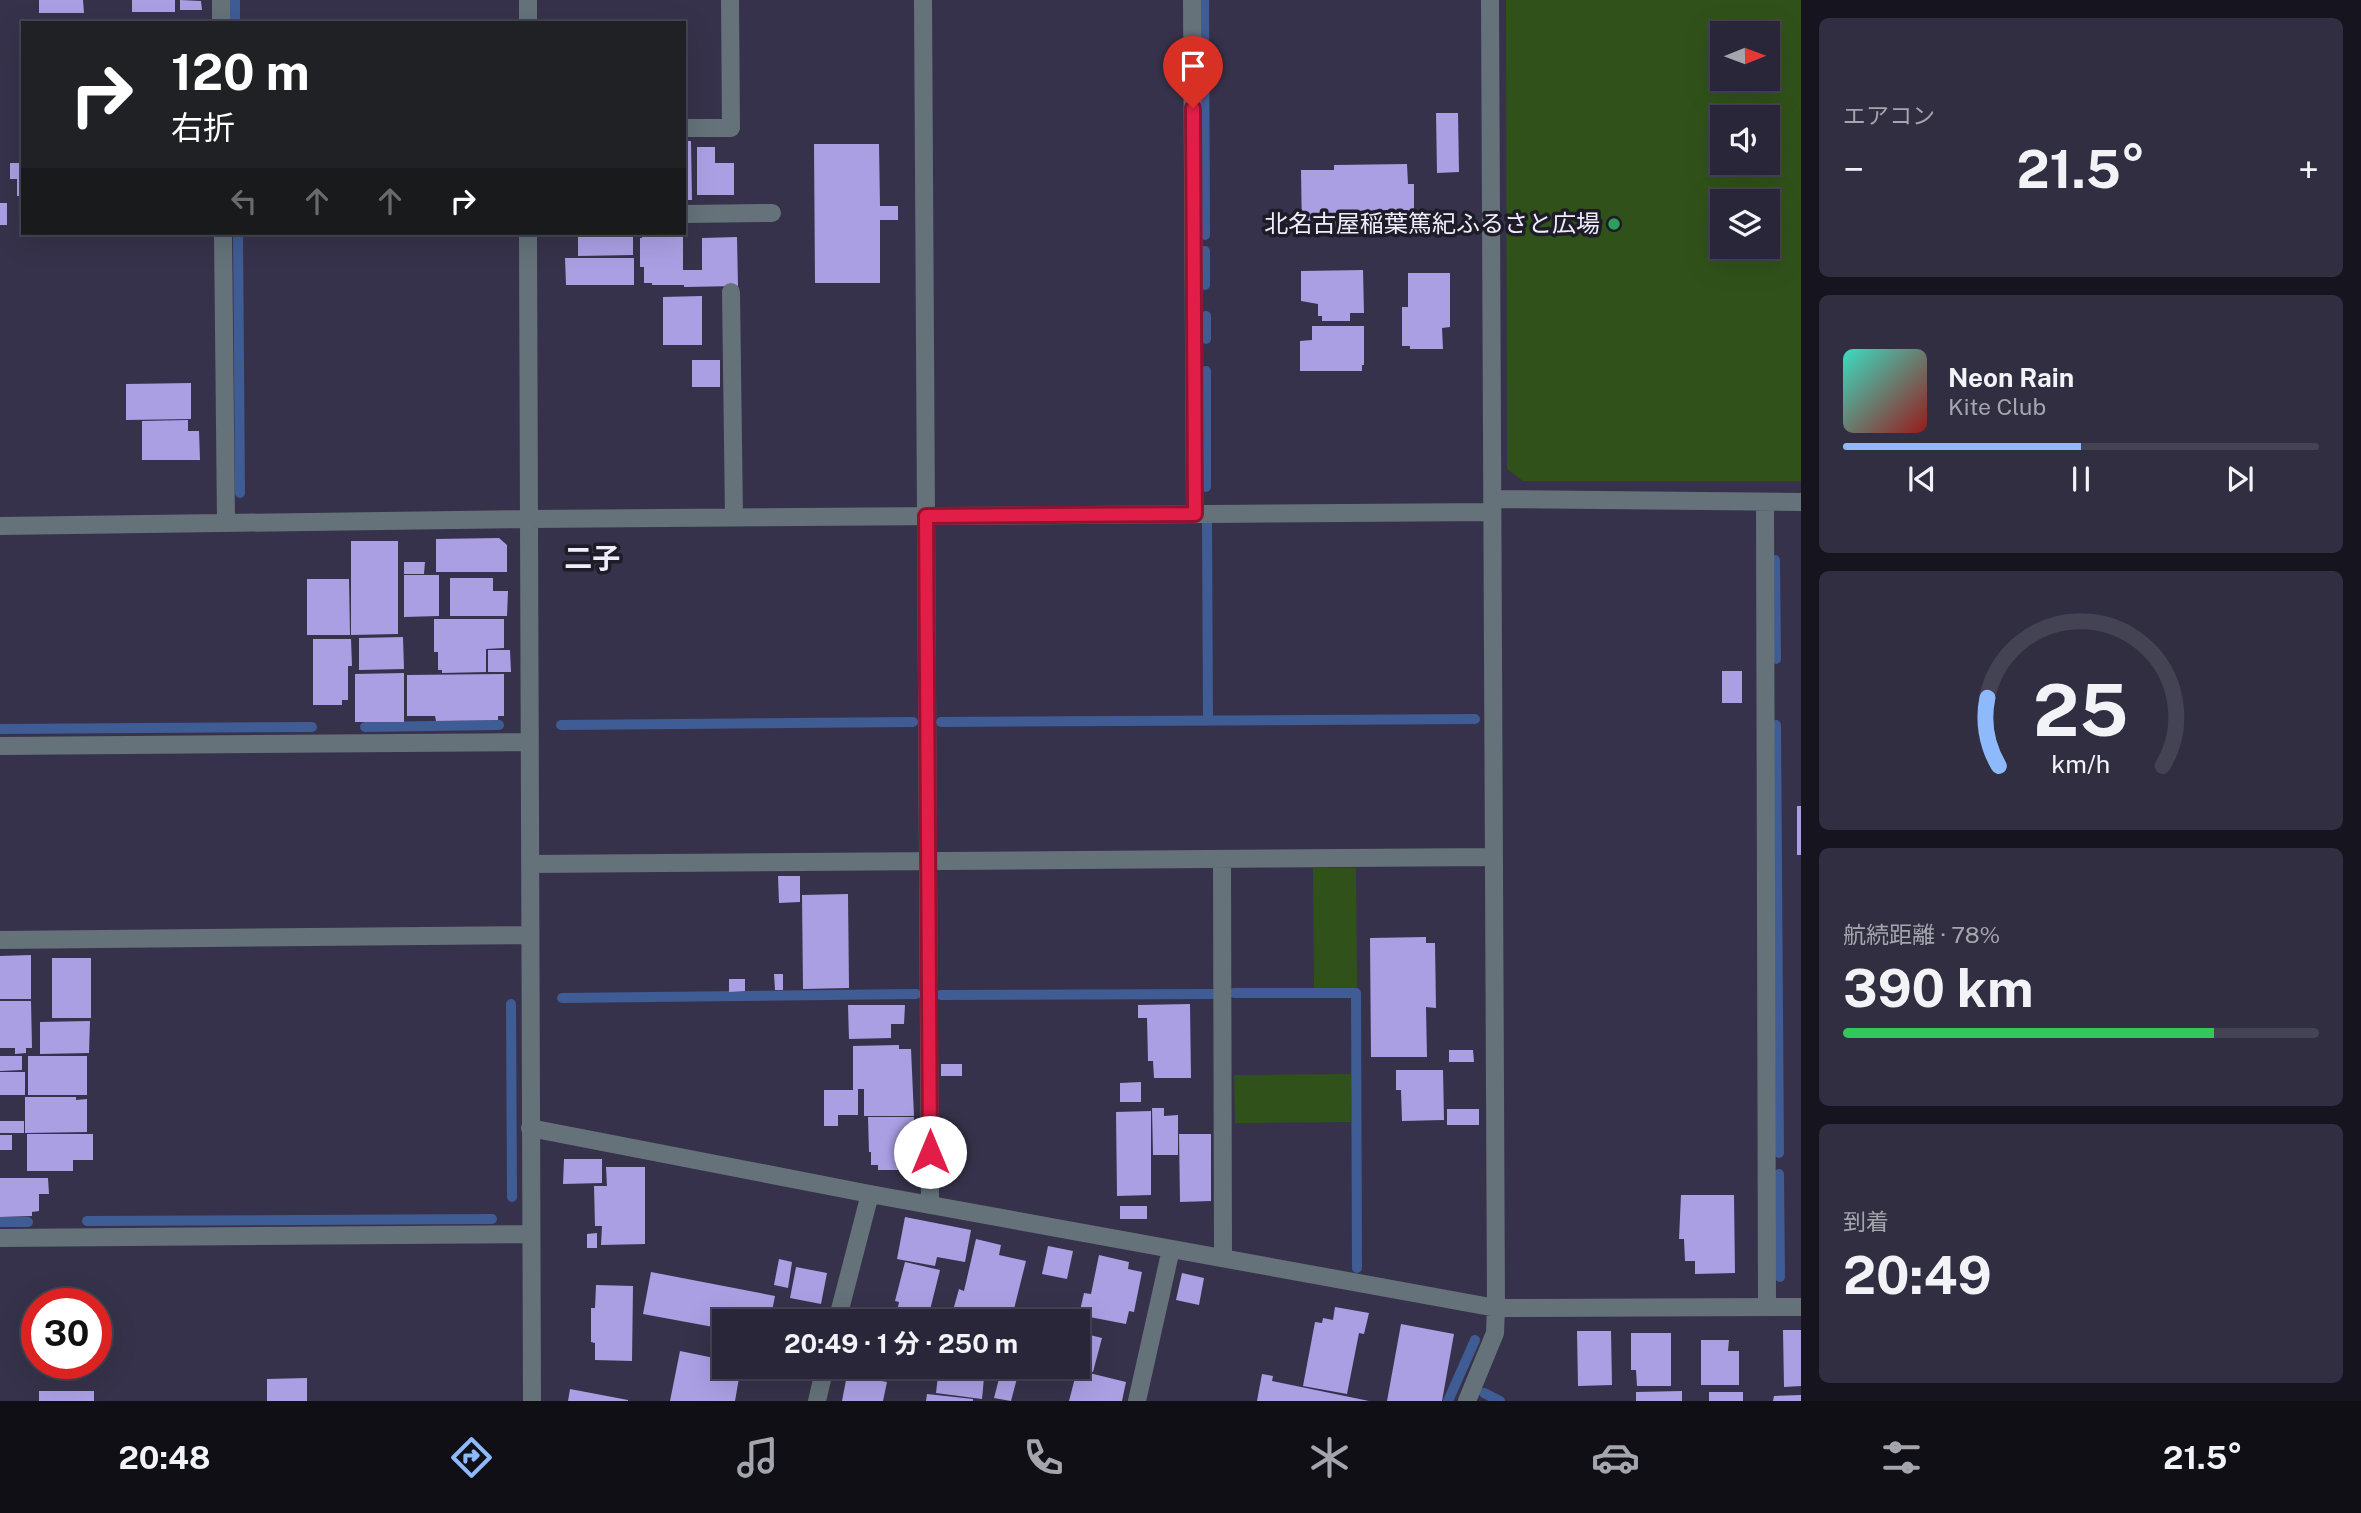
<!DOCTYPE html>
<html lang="ja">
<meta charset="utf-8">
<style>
:root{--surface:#282638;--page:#302e40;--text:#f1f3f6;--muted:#a5a5ae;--line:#444353;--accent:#8eb9fc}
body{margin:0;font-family:"Public Sans","Noto Sans JP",sans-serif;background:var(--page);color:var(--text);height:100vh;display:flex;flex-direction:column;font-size:26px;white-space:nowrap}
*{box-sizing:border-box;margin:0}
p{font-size:23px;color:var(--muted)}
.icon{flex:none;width:38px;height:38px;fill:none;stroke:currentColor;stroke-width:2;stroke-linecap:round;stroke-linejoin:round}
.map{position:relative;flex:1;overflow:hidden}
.drawer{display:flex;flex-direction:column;gap:18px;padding:18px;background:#16151f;width:560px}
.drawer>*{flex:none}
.banner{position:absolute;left:21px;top:21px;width:665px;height:214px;border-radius:0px;box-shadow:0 7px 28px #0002,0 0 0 2px var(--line);background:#202124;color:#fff;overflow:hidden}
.needle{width:46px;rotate:89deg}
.controls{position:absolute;left:1710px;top:21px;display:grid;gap:14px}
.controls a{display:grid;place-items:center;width:70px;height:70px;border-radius:0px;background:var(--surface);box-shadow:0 7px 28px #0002,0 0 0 2px var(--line);font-size:35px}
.speed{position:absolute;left:21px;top:1288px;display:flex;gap:14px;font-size:35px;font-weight:700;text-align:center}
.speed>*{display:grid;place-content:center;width:91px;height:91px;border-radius:50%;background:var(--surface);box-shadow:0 7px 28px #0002,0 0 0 2px var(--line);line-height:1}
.speed .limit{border:10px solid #d22;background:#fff;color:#111}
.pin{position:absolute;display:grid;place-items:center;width:60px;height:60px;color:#fff;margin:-72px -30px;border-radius:50% 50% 50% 0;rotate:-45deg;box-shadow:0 0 7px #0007}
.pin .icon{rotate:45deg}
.me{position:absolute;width:77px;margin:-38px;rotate:0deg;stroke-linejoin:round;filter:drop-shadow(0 0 5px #0008)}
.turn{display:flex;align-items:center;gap:24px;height:147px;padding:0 35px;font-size:32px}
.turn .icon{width:91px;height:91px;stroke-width:2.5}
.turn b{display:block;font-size:49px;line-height:60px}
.lanes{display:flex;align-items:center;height:66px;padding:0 35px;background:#0003;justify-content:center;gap:35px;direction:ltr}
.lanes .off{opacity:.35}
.big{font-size:52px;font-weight:700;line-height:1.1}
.drawer .tile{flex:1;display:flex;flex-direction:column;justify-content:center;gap:10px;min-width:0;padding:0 24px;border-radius:10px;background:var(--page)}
.drawer .dial{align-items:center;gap:0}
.dial svg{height:182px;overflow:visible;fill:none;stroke:var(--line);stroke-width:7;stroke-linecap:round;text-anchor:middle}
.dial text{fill:var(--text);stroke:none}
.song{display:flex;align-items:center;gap:21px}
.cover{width:84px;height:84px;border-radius:10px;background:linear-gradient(135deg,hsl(170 70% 55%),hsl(0 70% 35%))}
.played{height:7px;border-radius:4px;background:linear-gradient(90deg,var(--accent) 50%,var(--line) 50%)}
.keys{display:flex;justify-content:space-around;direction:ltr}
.heat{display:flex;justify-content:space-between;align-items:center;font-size:38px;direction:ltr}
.charge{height:10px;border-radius:5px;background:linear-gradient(90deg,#34c759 78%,var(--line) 0)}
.trip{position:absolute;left:712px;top:1309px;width:378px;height:70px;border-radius:0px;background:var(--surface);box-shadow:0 7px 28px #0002,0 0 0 2px var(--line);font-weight:700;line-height:70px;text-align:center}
.tabs{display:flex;height:112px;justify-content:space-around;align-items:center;background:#100f16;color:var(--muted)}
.tabs .icon{width:49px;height:49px}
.tabs .selected{color:var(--accent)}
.tabs b{font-size:32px;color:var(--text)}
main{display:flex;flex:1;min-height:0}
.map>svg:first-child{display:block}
.green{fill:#30521a;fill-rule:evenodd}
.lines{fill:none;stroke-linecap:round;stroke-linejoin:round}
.stream{stroke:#3f5c94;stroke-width:10}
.building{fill:#aa9fe3}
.minor{stroke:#65727a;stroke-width:18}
.route-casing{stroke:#92132f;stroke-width:18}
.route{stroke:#e11d48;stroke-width:12}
.leisure-dot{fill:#2e9e5b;stroke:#1d1c27;stroke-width:2.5}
.labels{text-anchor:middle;stroke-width:7;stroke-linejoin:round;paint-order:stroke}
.poi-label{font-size:24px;fill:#efedfd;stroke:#1d1c27;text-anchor:end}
.quarter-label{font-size:28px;font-weight:bold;fill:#efedfd;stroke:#1d1c27}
</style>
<main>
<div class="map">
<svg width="1801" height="1401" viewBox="0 0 1801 1401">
<rect width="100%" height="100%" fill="#36324b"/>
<path class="green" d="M1506 0H1801V481H1523L1507 469ZM1722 33H1768V79H1722ZM1722 117H1768V163H1722ZM1722 201H1768V247H1722Z
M1313 868H1356L1357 988H1314Z
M1351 1074V1122L1235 1123 1234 1075Z"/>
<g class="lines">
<path class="stream" d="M235 0V23
M1204 0 1205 235
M238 233 240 493
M1205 251V285
M1206 339V316
M1206 371V487
M1207 523 1208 721
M1775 560 1776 659
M941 722 1475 719
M561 725 913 722
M1776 725 1779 1153
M365 727 499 725
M0 729 312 727
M1234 993H1356L1357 1268
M941 995 1212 994
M562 998 916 994
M511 1004 512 1197
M1779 1174 1780 1277
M87 1221 492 1219
M0 1222H28
M1484 1393 1500 1401
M1448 1401 1475 1340"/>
</g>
<path class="building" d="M39 0H83L84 13H39Z
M132 0H175V12H132Z
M180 0 201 1 202 10H180Z
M1436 113H1458L1459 172 1437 173Z
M684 141H691L692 200H684Z
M814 144H879L880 206H898V220H880V283H815Z
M697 147H715V163H734V195H697Z
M10 163H23V196H17V179H10Z
M1407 164 1408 184H1414V222H1406V234H1302L1301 170H1334V165Z
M0 203H7V225H0Z
M578 233H633V255L578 256Z
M642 233H683V270H702V238L737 237 738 286 684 287V285H652V283H644V267H640V238H642Z
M565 258H634V285H566Z
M1363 270 1364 313H1350V321H1322V316H1318V304L1301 301V271Z
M1408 273H1450V327L1442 328 1443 349H1410V346H1402V307H1408Z
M702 296V345H663V297Z
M1312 326H1364V365H1362V371H1300V341L1312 340Z
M692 360H720V387H692Z
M191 383V419L126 420V384Z
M188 420V431H199L200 460H142V421Z
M499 538 507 545V572H436V539Z
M351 541H398V634L351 635Z
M404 562H425L424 574H404Z
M404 575H439V616L404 617Z
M450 578H493V591H508L507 616H450Z
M307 579H349L350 635H307Z
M434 619H504V648L486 649V672L442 673V670H438V652H434Z
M403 637 404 669 359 670V638Z
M313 639H351L352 666H348V700H342V705H313Z
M488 650H510L511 672H488Z
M1722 671H1742V703H1722Z
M404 673V722H355V674Z
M504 674V716H498V720L436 721 435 716H407V675Z
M1797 806H1801V855H1797Z
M778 876H800V902L779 903Z
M848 894 849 988 803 989 802 895Z
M1426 937V943H1435L1436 1008 1426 1007 1427 1057H1371L1370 938Z
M31 955V999H0V956Z
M52 958H91V1018H52Z
M774 974H783V990H775Z
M729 979H745V991L729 992Z
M0 1001H31L32 1048H26V1053L15 1054V1048H0Z
M1190 1004 1191 1078H1154L1153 1061H1148L1147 1018H1138V1005Z
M848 1005H905L904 1024H891V1038L849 1039Z
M90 1021 89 1053 40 1054V1022Z
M899 1045V1049H911L914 1116H864V1089H858V1115H838V1126H824V1090H853V1046Z
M1449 1050H1473L1474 1062H1449Z
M0 1056H22V1070L0 1071Z
M28 1056H87V1095H28Z
M941 1064H962V1076H941Z
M1396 1070H1443L1444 1120 1402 1121 1401 1090H1396Z
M0 1072H25V1095H0Z
M1141 1082V1102H1120V1083Z
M25 1097H76V1100L87 1099V1132L25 1133Z
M1152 1108H1164V1116L1178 1115V1155H1153Z
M1447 1109H1479V1125H1447Z
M1151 1111V1195L1117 1196 1116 1112Z
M868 1117H914V1170H878V1165H871V1152H869Z
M0 1121H24V1133H0Z
M27 1134H93V1160H73V1171H27Z
M1179 1134H1211V1201L1180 1202Z
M0 1135H12V1150H0Z
M564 1159H602V1183L563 1184Z
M606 1167H645V1244L601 1245 602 1226H595L594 1186H607Z
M0 1178H48L49 1194H39V1211L32 1212V1216L0 1217Z
M1681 1195H1734L1735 1273 1695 1274V1261H1685L1684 1239H1679Z
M1120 1206H1147V1219H1120Z
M905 1217 971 1230 965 1262 937 1257 935 1266 897 1259Z
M597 1233V1248H587V1234Z
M976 1239 1001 1245 999 1255 1026 1261 1011 1321H956L958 1315 952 1314 959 1289 964 1291Z
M1048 1246 1073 1251 1067 1279 1042 1274Z
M1099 1255 1129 1262 1128 1269 1142 1272 1134 1312 1129 1311 1126 1324 1079 1315 1084 1293 1091 1294Z
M779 1259 792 1262 788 1288 774 1285Z
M905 1262 940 1270 928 1318 938 1321H895L899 1302 895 1301Z
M796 1267 827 1273 821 1304 790 1298Z
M651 1272 775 1296 770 1321H724V1329L643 1314Z
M1182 1273 1204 1278 1199 1305 1176 1300Z
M596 1285 633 1286 632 1361 595 1360V1343L591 1342V1308H595Z
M1335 1307 1369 1313 1364 1334 1359 1333 1347 1394 1303 1386 1315 1322 1322 1323 1323 1318 1333 1320Z
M1401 1324 1454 1334 1442 1401H1387Z
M1783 1330H1801V1386L1784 1387Z
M1577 1331H1611L1612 1385 1578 1386Z
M1078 1332 1102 1338 1093 1372 1078 1368Z
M1631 1333H1671V1386H1637L1636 1370H1631Z
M1701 1340H1729L1728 1351H1739V1385H1701Z
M680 1351 724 1360V1367H737L735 1377 739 1378 735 1401H670Z
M882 1367H912V1371H882Z
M939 1367H985L982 1399 936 1393Z
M1002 1367H1020L1011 1401 994 1398Z
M1077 1370 1126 1382 1122 1401H1069Z
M1262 1374 1273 1376 1272 1381 1369 1401H1257Z
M847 1375 887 1382 883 1401H842Z
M307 1378V1401H267V1379Z
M570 1389 628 1400V1401H568Z
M39 1391H94V1401H39Z
M1682 1391V1401H1636V1392Z
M1709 1392H1743V1401H1709Z
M927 1394 973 1399V1401H926Z
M1801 1395V1401H1773L1774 1396Z"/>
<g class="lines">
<path class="minor" d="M221 0V23
M528 0V23
M923 0 930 1205
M1192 0 1195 514
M684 128H731L730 0
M684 214 772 213
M223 233 226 522
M528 233 532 1401
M731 292 734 517
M1492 499 1801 502
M1765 502 1767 1307
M0 526 528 519 1492 512
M0 746 529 742
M1222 859 1223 1258
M530 864 1493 857
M0 940 529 935
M530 1128 870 1194 1496 1308 1801 1307
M0 1238 531 1234
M837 1321 870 1194
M817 1401 825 1367
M1137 1401 1171 1249
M1467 1401 1495 1333 1496 1308 1490 0"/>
</g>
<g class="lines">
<g class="route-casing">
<path id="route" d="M930 1152 926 516 1195 514 1193 108"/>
</g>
<use href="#route" class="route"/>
</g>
<circle class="leisure-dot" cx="1614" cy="224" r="7"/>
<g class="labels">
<g class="poi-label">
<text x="1600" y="232">北名古屋稲葉篤紀ふるさと広場</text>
</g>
<g class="quarter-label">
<text x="592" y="568">二子</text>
</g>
</g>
</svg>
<div class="controls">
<a><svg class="needle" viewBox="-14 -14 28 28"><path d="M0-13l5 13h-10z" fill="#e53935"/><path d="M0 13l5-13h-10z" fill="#a5a5ae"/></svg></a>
<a><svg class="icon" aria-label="sound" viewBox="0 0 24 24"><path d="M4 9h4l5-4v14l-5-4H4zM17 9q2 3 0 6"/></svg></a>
<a><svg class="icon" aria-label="layers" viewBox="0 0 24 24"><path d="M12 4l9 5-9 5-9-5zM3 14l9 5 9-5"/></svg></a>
</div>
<div class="speed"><div class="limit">30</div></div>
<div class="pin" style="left:1193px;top:108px;background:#d93025"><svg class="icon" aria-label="arrive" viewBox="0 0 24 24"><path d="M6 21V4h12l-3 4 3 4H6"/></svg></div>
<svg class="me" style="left:930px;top:1152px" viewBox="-20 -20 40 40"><circle r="19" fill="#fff"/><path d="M0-13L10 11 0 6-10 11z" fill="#e11d48"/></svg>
<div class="trip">20:49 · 1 分 · 250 m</div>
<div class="banner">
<div class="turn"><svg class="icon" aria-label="right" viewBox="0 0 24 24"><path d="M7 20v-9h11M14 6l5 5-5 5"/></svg><div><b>120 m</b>右折</div></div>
<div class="lanes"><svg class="icon off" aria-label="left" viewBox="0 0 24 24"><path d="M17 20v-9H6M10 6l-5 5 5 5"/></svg><svg class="icon off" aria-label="ahead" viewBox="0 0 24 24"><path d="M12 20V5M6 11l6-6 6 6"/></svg><svg class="icon off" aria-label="ahead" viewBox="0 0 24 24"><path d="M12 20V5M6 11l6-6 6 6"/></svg><svg class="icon" aria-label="right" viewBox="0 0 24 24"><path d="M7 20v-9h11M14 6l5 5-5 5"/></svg></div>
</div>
</div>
<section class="drawer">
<div class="tile"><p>エアコン</p>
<div class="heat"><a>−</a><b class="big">21.5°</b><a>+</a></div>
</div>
<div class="tile">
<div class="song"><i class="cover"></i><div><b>Neon Rain</b><p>Kite Club</p></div></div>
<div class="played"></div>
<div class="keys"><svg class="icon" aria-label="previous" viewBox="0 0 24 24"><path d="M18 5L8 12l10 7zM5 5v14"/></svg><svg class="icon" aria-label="pause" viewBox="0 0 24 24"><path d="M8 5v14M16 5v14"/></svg><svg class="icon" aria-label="next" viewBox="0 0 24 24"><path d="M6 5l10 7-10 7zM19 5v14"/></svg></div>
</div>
<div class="tile dial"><svg viewBox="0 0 100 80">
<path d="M14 69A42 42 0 1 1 86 69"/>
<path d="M14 69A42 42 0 0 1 9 39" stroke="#8eb9fc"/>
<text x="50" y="56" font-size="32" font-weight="700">25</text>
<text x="50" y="72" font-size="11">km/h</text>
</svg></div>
<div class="tile"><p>航続距離 · 78%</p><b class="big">390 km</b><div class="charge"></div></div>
<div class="tile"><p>到着</p><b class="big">20:49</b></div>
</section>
</main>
<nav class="tabs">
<b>20:48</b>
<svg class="icon selected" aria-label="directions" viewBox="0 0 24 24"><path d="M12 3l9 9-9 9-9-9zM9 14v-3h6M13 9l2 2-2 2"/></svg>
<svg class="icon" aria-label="music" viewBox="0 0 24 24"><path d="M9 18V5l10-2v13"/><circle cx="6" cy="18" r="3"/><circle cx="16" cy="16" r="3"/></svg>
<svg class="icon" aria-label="phone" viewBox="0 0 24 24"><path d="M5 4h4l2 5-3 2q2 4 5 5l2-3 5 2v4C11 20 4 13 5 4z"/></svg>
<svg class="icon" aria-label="climate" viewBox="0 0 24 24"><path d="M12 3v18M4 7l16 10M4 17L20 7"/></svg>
<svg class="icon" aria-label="car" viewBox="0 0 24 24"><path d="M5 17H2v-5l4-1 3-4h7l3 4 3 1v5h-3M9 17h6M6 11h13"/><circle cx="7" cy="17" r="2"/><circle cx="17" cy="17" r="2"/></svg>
<svg class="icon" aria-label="filters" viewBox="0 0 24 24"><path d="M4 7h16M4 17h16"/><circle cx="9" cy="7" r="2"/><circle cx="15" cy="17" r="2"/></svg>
<b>21.5°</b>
</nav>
